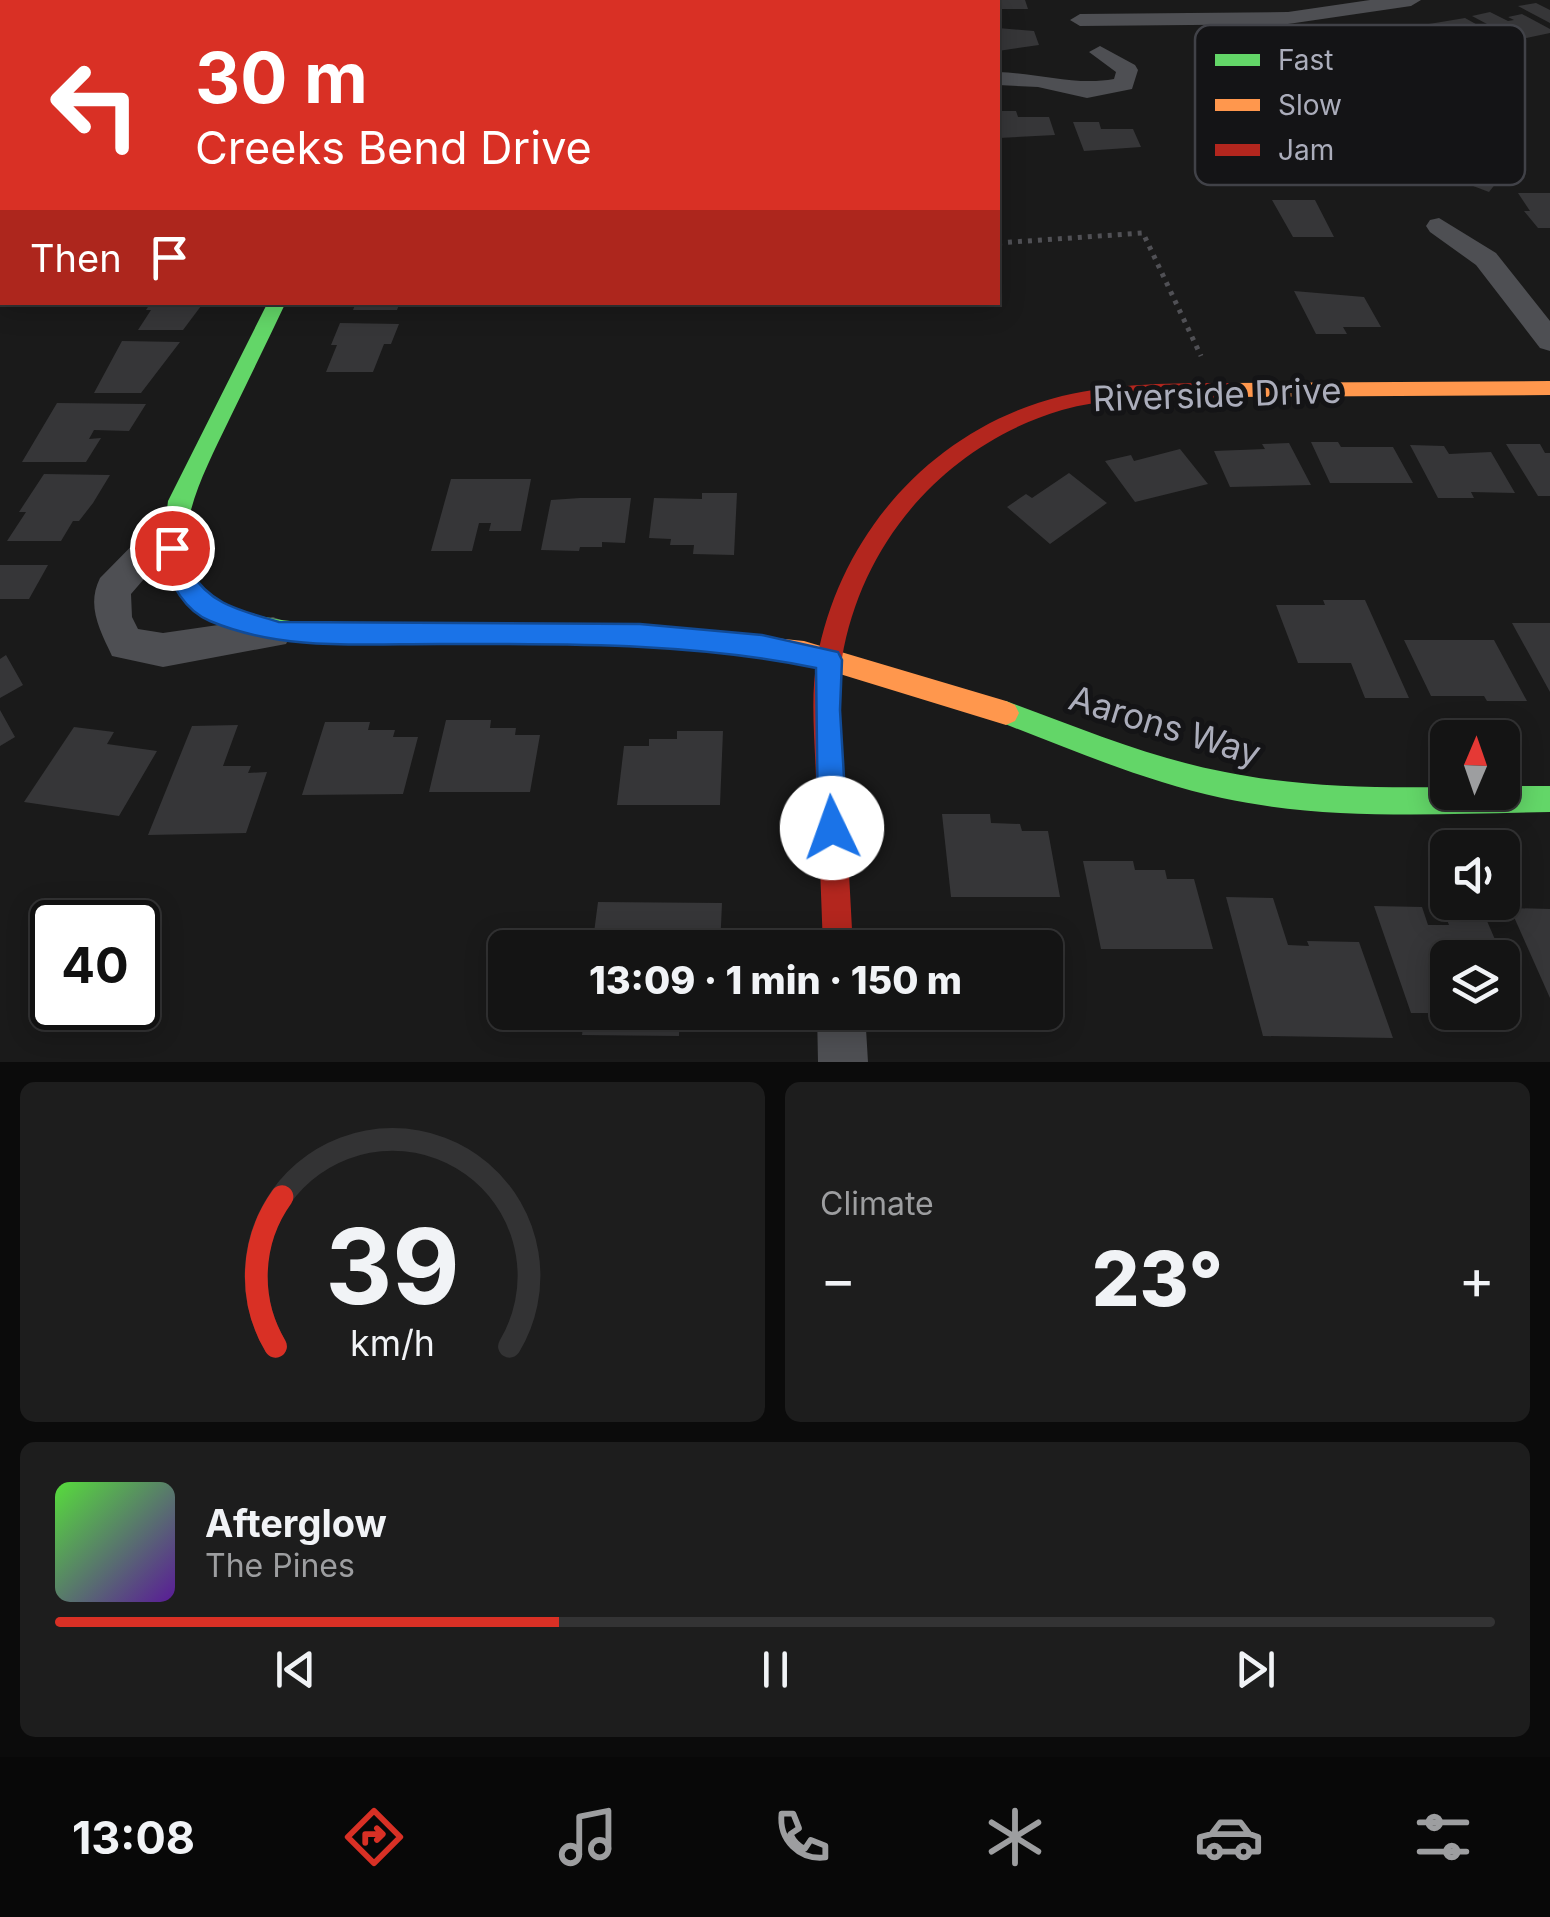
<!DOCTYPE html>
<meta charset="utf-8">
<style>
:root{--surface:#141414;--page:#1d1d1d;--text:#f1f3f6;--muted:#9d9ea0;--line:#333334;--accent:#d93025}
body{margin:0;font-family:Inter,sans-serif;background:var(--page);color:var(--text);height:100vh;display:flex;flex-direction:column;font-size:38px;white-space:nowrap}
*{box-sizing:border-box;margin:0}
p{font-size:32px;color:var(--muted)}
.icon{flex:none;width:55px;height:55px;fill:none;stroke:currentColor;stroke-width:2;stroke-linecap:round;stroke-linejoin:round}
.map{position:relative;height:1062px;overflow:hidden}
.drawer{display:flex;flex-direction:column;gap:20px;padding:20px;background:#0b0b0b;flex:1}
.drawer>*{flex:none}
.top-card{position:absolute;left:0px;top:0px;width:1000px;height:305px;box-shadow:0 5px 25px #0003,0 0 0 2px var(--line);background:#d93025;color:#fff;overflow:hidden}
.needle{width:65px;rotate:2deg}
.buttons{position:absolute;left:1430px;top:720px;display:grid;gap:20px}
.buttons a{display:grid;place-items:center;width:90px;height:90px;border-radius:15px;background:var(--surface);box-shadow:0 5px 25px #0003,0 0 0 2px var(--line);font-size:50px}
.speed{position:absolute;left:30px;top:900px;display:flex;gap:20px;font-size:50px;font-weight:700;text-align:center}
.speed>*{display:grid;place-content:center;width:130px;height:130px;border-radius:50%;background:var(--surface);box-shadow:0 5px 25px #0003,0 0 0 2px var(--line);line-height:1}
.speed .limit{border:5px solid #111;border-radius:15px;background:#fff;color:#111}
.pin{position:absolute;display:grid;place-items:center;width:85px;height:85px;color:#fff;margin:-42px;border:5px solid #fff;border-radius:50%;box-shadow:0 2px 10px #0007}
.me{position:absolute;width:110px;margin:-55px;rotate:357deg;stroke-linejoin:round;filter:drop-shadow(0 0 8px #0008)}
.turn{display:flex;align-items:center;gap:35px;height:210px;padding:0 30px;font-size:45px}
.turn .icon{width:130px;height:130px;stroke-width:2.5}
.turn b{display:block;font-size:70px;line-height:85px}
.then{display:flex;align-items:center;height:95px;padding:0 30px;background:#0003;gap:20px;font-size:38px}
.big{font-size:75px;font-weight:800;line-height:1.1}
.drawer .tile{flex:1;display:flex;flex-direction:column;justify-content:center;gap:15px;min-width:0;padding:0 35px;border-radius:15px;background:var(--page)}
.drawer .dial{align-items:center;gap:0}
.dial svg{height:260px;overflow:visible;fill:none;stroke:var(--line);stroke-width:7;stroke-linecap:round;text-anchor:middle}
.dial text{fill:var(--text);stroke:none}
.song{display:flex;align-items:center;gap:30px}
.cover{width:120px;height:120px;border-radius:15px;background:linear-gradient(135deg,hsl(110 70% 55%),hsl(270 70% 35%))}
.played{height:10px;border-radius:5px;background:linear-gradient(90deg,var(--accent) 35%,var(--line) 35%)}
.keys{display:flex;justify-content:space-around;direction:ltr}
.heat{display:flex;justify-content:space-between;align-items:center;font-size:55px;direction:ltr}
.drawer .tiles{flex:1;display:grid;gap:20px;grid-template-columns:1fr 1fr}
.tile:last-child{grid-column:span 2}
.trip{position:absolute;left:488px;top:930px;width:575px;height:100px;border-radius:15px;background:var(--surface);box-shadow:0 5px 25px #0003,0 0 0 2px var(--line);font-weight:800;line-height:100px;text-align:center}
.tab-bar{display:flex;height:160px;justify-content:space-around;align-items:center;background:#080808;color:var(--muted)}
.tab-bar .icon{width:70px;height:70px}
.tab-bar .on{color:var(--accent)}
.tab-bar b{font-size:45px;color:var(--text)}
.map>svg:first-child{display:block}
.green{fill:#212924}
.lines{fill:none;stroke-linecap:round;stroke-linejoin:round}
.river{stroke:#2c333d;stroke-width:70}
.building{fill:#363638}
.path{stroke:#505055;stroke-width:5;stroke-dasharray:4 6;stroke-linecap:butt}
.street{fill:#4e4f53;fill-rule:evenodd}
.fast{fill:#63d668;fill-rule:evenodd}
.slow{fill:#ff974d;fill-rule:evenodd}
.jam{fill:#b3261e;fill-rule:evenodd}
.route{fill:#1a73e8;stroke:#114b97;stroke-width:2.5}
.labels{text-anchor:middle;stroke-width:10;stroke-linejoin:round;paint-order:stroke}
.street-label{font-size:35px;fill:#abadbb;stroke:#141416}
.key{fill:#141416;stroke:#414248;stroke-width:2.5}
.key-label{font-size:28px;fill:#abadbb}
</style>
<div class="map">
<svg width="1550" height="1062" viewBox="0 0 1550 1062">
<rect width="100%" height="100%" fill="#1a1a1a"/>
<path class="green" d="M0 0H914L915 2H2L0 149Z"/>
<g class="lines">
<path class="river" d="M255 2 257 0
M0 82 2 81"/>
</g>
<path class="building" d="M998 0H1025L1028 9H998Z
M1536 3 1550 10V23L1518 6Z
M1490 12 1508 21 1514 20 1508 17 1522 14 1550 29V33L1517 40 1472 16Z
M1465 18 1492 33 1452 41 1423 25Z
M998 28 1034 31 1039 45 998 51Z
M998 111H1016L1018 117H1049L1055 135 999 138Z
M1073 122H1099L1101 129H1133L1141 147 1084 151Z
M1452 143 1512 163 1489 192 1460 181 1469 169 1436 162Z
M1518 193H1550V228H1538L1524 211H1530Z
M1272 200H1315L1334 237H1293Z
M1294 291 1364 297 1381 327H1343L1347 334H1316Z
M151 302H204L183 330H138L151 310H146Z
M356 302H400L397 310H353Z
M340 323 399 324 391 344H384L373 372H326L337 345H331Z
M122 341 180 342 141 393H94Z
M57 403 146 404 129 431 94 430 89 439 101 438 86 462H22Z
M1311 442H1338L1341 447H1393L1413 483H1330Z
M1289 443 1311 485 1230 487 1214 451 1265 449 1262 444Z
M1506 444H1540L1545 453H1550V496H1538Z
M1410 445 1444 446 1449 454 1491 452 1515 493 1471 492 1474 498H1438Z
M1180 449 1208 484 1135 502 1105 461 1131 455 1134 461Z
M1069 473 1107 503 1050 544 1007 507 1026 494 1032 498Z
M44 474 110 475 93 503 79 521H73L61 541H7L26 512H19Z
M451 479H531L521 531H489L491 523H479L472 551H431Z
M702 493H737L734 555 693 554 694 545H670L671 539 649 538 654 498 702 499Z
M580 498H631L625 543 602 542V547H580L579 551 541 550 551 500Z
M0 565H48L29 599H0Z
M1323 600H1365L1409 698H1365L1351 663H1298L1276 605H1325Z
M1512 623H1550V692Z
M1404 640H1494L1527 701H1487L1484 696H1431Z
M6 655 23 685 0 698V659Z
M0 710 15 737 0 746Z
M446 720H491L490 728H516L515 735H540L530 792H429Z
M325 722H370L368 730H395L393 737H418L403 794 302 795Z
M238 725 223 766H251L248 773 267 772 246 833 148 835 192 726Z
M74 727 114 732 107 744 157 751 119 816 24 802Z
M677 731H723L720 805H617L624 746H649V739H677Z
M942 814H990L991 823 1020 824 1022 831H1048L1060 897H951Z
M1083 861H1133L1135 870H1165L1167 879H1194L1213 949H1101Z
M1226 897 1273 898 1288 945 1309 946 1307 941 1359 942 1393 1038 1263 1036Z
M598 902 722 903 720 948H592Z
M1374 906 1422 907 1428 925H1449L1447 920 1487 921 1522 1002H1502V958H1448V1013H1411Z
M1510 908 1550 909V998Z
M585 1012H680L679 1036 582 1035Z"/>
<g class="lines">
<path class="path" d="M998 243 1143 233 1201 356"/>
<path class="street" d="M1370 0H1421L1411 6 1288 24 1080 26 1070 20 1080 14 1288 12Z
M1100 46 1135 65 1138 70 1132 89 1087 98 1038 87 998 85V72C1037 73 1076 86 1114 79L1116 72 1089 52Z
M1439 218 1496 253 1550 321V351L1540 348 1476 265 1430 232 1426 226 1430 220Z
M171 514 183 518 188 528 131 594 132 617 138 629 163 633 273 617 286 622 292 633 286 644 163 667 112 656C100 630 86 606 100 578L159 518Z
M817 1012H865L868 1062H818Z"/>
<path class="fast" d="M268 302H286C267 342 248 381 229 420 194 493 140 589 260 616 319 629 384 623 444 623L453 626 456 633 453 640 357 645 259 636 209 619 179 595 162 552 168 501Z
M1006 701C1078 727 1150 758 1225 772 1299 787 1373 788 1448 787V792H1502V786H1550V812C1441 814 1329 821 1222 798 1144 781 1070 749 997 721L993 713 997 705Z"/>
<path class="slow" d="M1550 381V395L1229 397 1219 390 1229 383Z
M444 623 640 624 804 641 1006 701 1015 705 1019 713 1015 721 1006 725 804 663 640 644 444 643 435 640 432 633 435 626Z"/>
<path class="jam" d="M1229 383 1236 385 1239 390 1236 395C1219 399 1200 397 1183 397 1143 398 1101 399 1062 410 947 444 862 540 842 658 836 698 841 740 844 780 847 836 850 892 853 948H823C821 892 819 836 816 780 815 740 810 698 817 659 841 530 936 427 1062 396 1117 383 1174 383 1229 383Z"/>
</g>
<path class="route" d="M172 539 180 542C184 551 186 563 191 572 211 606 244 611 279 622L640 624 762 635 838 652 842 660 840 710 847 828 843 838 832 842 822 838 818 828 816 668C696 643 574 644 451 644 370 643 286 653 210 621 181 609 167 576 160 548Z"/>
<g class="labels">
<g class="street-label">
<text transform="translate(1217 395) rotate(-2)" y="12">Riverside Drive</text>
<text transform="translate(1165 726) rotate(17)" y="12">Aarons Way</text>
</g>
</g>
<rect x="1195" y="25" width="330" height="160" rx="15" class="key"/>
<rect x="1215" y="54" width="45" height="12" fill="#63d668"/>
<rect x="1215" y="99" width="45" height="12" fill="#ff974d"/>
<rect x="1215" y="144" width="45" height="12" fill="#b3261e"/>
<g class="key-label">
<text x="1278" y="70">Fast</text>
<text x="1278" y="115">Slow</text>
<text x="1278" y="160">Jam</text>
</g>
</svg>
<div class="buttons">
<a><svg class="needle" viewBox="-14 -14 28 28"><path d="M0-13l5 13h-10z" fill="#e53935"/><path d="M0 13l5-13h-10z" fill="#9d9ea0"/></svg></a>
<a><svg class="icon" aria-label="sound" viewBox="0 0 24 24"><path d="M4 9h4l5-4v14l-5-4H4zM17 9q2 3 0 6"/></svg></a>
<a><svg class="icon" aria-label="layers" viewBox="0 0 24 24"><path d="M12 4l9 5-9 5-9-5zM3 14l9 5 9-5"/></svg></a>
</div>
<div class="speed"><div class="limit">40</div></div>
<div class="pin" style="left:172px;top:548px;background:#d93025"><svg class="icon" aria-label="arrive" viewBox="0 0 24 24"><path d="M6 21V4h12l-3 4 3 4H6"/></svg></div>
<svg class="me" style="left:832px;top:828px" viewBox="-20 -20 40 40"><circle r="19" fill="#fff"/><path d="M0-13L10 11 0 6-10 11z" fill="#1a73e8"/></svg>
<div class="trip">13:09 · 1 min · 150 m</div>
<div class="top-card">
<div class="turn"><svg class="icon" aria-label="left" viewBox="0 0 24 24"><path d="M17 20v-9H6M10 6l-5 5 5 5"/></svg><div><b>30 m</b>Creeks Bend Drive</div></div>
<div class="then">Then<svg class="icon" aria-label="arrive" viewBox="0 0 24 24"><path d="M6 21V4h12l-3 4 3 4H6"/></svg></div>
</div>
</div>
<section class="drawer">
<div class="tiles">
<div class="tile dial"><svg viewBox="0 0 100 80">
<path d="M14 69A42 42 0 1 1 86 69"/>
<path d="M14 69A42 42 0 0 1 16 23" stroke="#d93025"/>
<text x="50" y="56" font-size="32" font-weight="700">39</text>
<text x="50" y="72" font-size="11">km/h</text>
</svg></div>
<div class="tile"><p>Climate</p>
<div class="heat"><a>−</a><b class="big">23°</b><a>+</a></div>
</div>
<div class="tile">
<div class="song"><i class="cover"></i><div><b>Afterglow</b><p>The Pines</p></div></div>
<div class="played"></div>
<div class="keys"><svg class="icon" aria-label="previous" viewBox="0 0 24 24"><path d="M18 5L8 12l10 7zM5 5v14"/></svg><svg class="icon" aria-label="pause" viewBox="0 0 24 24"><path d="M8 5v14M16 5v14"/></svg><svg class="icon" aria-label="next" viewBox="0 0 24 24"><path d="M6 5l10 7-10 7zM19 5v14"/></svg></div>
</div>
</div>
</section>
<nav class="tab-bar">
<b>13:08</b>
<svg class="icon on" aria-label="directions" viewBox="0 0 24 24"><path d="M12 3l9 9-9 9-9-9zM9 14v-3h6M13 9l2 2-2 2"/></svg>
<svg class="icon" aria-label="music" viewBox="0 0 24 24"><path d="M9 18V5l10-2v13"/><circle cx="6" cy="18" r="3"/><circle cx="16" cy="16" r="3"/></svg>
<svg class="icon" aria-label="phone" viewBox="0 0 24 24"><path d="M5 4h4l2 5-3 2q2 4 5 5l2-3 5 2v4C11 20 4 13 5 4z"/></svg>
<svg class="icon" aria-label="climate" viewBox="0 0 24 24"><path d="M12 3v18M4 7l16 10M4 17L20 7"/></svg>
<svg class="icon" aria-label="car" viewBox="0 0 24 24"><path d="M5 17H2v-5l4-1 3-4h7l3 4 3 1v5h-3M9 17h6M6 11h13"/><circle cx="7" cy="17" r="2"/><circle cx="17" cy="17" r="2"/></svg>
<svg class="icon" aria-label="filters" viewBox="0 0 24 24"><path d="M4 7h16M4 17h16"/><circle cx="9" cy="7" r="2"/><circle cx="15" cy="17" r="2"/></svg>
</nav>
